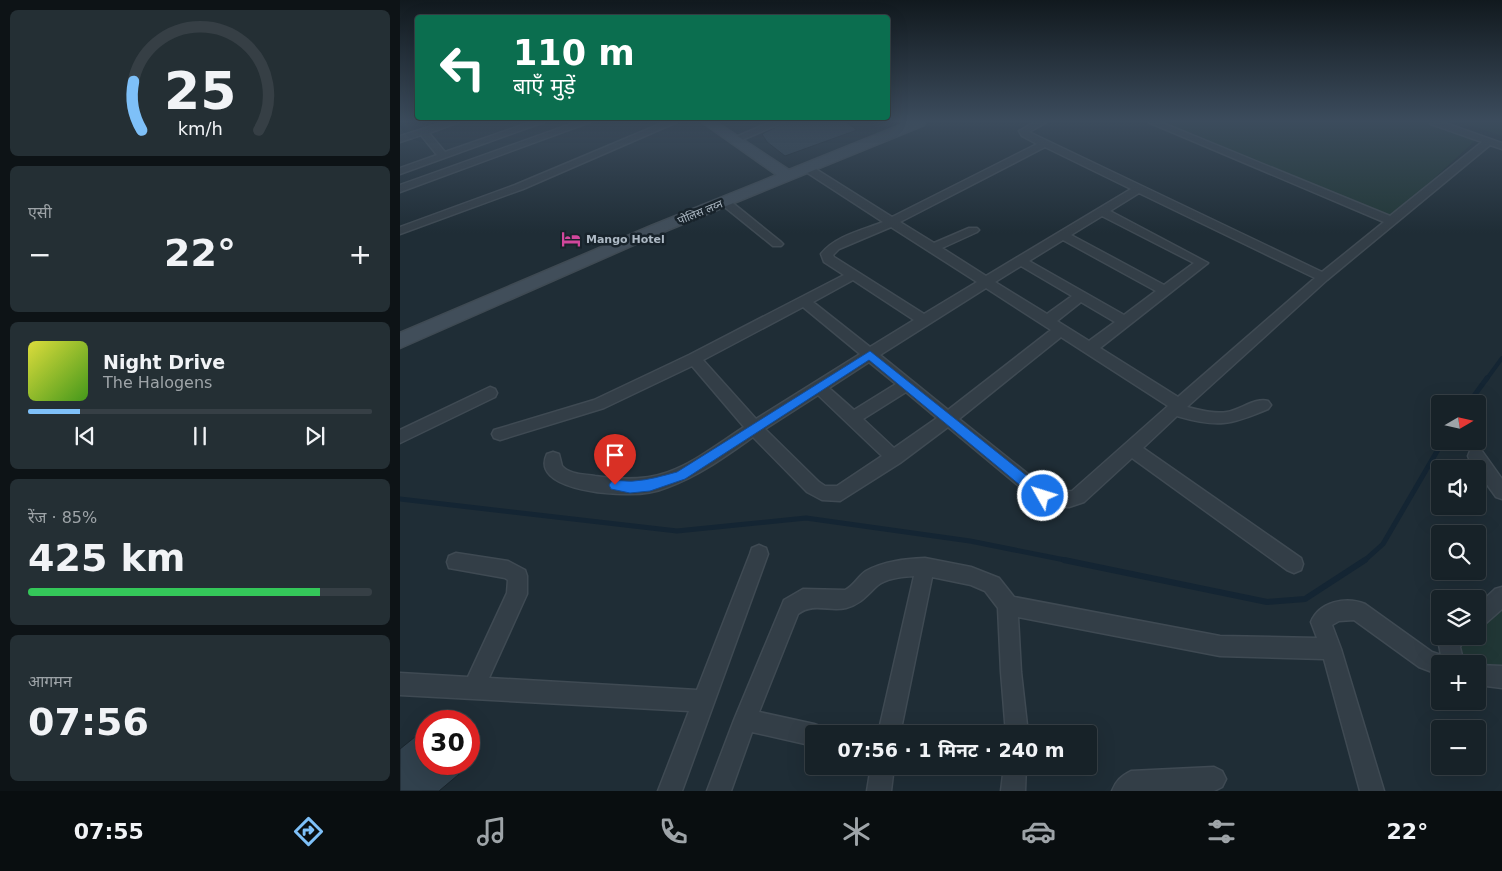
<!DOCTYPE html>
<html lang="hi">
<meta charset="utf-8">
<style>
:root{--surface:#172228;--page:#242f34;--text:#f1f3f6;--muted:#9ea4a8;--line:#363f45;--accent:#7ec0f8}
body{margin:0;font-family:"DejaVu Sans","Noto Sans Devanagari",sans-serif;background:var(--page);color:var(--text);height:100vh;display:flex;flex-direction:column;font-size:19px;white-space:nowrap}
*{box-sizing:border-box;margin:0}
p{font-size:16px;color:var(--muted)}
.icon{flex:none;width:28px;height:28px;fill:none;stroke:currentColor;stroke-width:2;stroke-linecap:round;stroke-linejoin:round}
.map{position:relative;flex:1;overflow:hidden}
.side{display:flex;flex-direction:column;gap:10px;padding:10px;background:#0d1316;width:400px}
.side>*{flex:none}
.guide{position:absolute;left:15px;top:15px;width:475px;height:105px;border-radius:5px;box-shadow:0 5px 20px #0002,0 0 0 1px var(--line);background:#0b6e4f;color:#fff;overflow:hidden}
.needle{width:32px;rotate:81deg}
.fabs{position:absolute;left:1031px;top:395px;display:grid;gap:10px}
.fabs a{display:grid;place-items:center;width:55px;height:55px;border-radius:5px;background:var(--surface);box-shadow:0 5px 20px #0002,0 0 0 1px var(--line);font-size:25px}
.speed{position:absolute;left:15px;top:710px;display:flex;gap:10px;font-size:25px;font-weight:700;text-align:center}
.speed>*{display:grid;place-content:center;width:65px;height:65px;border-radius:50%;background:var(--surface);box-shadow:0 5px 20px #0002,0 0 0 1px var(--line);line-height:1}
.speed .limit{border:8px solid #d22;background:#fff;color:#111}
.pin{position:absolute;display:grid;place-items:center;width:42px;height:42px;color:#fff;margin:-51px -21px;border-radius:50% 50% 50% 0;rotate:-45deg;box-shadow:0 0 5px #0007}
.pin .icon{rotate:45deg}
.me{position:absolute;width:55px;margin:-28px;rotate:309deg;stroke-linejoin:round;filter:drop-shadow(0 0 4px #0008)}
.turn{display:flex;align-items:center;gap:18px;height:105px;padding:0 15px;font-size:22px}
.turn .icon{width:65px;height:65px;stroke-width:2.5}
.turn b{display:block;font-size:35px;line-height:42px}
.big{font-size:38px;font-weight:700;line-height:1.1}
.side .card{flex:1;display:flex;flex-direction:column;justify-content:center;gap:8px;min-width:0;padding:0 18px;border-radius:8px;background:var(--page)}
.side .dial{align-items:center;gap:0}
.dial svg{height:130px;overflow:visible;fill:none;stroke:var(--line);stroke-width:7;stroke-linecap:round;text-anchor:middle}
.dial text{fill:var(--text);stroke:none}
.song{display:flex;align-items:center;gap:15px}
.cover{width:60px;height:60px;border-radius:8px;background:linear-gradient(135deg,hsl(60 70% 55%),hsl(100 70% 35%))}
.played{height:5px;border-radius:2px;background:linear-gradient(90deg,var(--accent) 15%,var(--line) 15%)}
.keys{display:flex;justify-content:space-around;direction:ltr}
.heat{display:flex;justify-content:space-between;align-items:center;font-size:28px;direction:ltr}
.charge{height:8px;border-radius:4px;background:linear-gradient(90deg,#34c759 85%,var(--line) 0)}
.trip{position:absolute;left:405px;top:725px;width:292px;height:50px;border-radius:5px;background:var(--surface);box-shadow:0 5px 20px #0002,0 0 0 1px var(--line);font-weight:700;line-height:50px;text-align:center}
.dock{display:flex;height:80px;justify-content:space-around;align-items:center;background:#090e10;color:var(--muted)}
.dock .icon{width:35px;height:35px}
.dock .active{color:var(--accent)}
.dock b{font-size:22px;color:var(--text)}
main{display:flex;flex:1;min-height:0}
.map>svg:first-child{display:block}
.green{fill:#213736}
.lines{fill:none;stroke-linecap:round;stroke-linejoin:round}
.stream-far2{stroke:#142533;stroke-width:4}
.stream-far1{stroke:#142533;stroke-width:5}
.stream{stroke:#142533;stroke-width:6}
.building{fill:#31414d;stroke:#1a252d}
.street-casing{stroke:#3f4a53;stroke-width:3}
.secondary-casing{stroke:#3f4a53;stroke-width:3}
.street{fill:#333e47;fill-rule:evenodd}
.secondary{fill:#414e5a;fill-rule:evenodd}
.route{fill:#1a73e8;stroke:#114b97}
.labels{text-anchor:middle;stroke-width:5;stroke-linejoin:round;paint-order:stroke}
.far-street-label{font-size:11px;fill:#adb9c4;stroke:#18232b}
.far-poi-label{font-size:11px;font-weight:bold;fill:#adb9c4;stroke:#18232b;text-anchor:start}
</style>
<main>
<section class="side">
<div class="card dial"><svg viewBox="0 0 100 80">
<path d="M14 69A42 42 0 1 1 86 69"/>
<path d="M14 69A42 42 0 0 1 9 39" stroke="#7ec0f8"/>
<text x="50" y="56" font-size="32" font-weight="700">25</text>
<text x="50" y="72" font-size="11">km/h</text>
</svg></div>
<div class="card"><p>एसी</p>
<div class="heat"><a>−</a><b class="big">22°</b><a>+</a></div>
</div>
<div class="card">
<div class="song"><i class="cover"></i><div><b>Night Drive</b><p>The Halogens</p></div></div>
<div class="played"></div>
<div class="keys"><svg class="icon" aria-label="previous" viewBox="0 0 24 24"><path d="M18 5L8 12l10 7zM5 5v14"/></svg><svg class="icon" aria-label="pause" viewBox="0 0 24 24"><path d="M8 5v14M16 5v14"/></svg><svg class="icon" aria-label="next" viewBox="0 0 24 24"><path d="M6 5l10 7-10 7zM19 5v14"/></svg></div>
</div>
<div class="card"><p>रेंज · 85%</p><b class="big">425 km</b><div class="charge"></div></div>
<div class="card"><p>आगमन</p><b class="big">07:56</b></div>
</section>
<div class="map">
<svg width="1102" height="791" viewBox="0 0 1102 791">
<rect width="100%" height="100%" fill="#1f2d36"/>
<path class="green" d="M760 122H1024L1076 140 985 223Z
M1060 122H1102V136Z
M1102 608V668C1083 667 1065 669 1060 648L1072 636H1078V631Z"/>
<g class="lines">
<path class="stream-far2" d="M1086 380 1102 358"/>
<path class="stream-far1" d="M1068 404 1087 378
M0 499 277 531 406 518 570 541 670 561
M964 561 983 544 1043 441"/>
<path class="stream" d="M664 560 867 602 905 599 965 560"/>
</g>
<path class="building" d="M386 122H446L457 130 385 156 367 142 362 134Z
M26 728V764H71L39 791H0V749Z"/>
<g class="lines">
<g class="street-casing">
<path id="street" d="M45 122H59L29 133 45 152 131 122H144L0 174V168L37 155 21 135 0 142V136Z
M177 122H190L0 192V185Z
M265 122H277L123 189 0 234V227L115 185Z
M371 122H384L337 142H331L329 140Z
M635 122H647L629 132 922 272 984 222 748 122H760L990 216 1082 142 1031 124 1030 122H1042L1102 143V149L1090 145 927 280 787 407C800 410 813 414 827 412 840 410 856 397 868 401L871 405 868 409C830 425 818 428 777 416L743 448 901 558 903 564 901 570 894 573 887 570 732 458 684 502 669 507H656L637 501 548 427 500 463 440 501 422 500 407 492 353 437C326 456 299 476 268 487 256 492 243 494 230 494 210 495 130 489 147 454L153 452 159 454 162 466C170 475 184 474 195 476 265 487 288 464 344 427L292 366 204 408 100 440 94 438 92 434 94 430 194 400 289 355 444 275 424 262 421 254C435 236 463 230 483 222L403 170V166H411L492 217 637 144 622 136 619 131ZM645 147 731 189 586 276 542 248 577 232 579 230 577 228H569L534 243 500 222ZM739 193 915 278 778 397 700 348 808 263 710 211ZM702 216 794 263 764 285 671 235ZM491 227 577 282 524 314 434 257 433 255 439 249ZM663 240 756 291 724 315 629 261ZM621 266 672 296 647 314 595 282ZM453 280 514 320 470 347 413 302ZM586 288 651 330 548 410 480 355ZM681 302 715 322 689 341 657 321ZM403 307 460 354 356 419 303 360ZM661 337 768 406 672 491 660 492 648 490 559 419ZM469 362 496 384 454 410 429 388ZM506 392 537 418 494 448 463 419ZM418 395 482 456 437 486H425L419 482 365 429Z
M325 199 329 200 381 242 383 244 381 246H373L321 204 320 202Z
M90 387 95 389 97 393 95 397 0 443V430Z
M1076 449 1082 451 1102 479V499L1096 497 1070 461 1068 456 1070 451Z
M359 545 366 548 368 554 282 791H258L289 711 0 695V673L68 677 107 593 108 580 105 578 49 568 47 562 49 556 56 553 108 561 125 570 127 576V594L89 678 297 690 350 554 352 548Z
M525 558 571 567 599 578 614 597 820 636 917 638 911 622C919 602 946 596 965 604L1032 652 1041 655 1039 645 1043 636H1066L1060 647 1064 664H1040V675L1019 667 954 620 939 621 932 625 941 649 984 791H960L924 659 820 656 618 617 621 672 628 734H606L601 672 598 608 585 591 571 585 532 577 500 734H478L514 576C502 577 486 578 477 586 467 595 461 604 446 608 429 612 414 602 398 614L359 712 414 724 422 727 425 734H414V746L352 732 331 791H307L334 720 384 600 403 589 445 590C454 586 458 576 466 571 484 561 505 559 525 558Z
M1102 587V609L1085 624 1078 627V605L1095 589Z
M1078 665 1102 666V688L1078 685Z
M471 766H494L491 791H467Z
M604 766H626L625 791H601Z
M814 767 822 771 826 779 822 787 814 791H712C716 781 721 776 731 771Z"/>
</g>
<g class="secondary-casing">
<path id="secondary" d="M302 122H316L389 170 508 122H525L524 125 263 232 0 348V333L251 226 377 175Z"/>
</g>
<use href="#street" class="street"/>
<use href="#secondary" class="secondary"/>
</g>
<linearGradient id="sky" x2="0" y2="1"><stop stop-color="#11191e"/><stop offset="0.52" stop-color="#3c4c5d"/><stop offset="1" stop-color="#3c4c5d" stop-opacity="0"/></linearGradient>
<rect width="1102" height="233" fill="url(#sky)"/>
<path class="route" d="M470 351 647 492 649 496 647 500 643 502 638 500 469 360 285 479 250 491 230 493 211 489 209 485 211 482C218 479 226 482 234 481 249 480 262 476 277 472Z"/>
<defs>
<g id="hotel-bare" transform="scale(1.5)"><path d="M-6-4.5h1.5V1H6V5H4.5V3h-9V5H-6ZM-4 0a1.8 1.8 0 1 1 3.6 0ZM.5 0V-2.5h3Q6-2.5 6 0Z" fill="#d1479c" stroke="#18232b" stroke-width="2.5" paint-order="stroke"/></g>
</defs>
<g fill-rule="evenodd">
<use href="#hotel-bare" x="171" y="239"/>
</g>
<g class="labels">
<g class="far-street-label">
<text transform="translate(300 212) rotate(-22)" y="4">पोलिस लय्न</text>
</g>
<g class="far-poi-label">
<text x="186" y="243">Mango Hotel</text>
</g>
</g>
</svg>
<div class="fabs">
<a><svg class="needle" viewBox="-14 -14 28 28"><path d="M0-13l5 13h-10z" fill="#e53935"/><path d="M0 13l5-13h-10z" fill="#9ea4a8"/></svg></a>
<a><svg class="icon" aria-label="sound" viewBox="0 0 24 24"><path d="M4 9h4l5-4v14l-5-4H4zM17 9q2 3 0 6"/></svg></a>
<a><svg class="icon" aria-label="search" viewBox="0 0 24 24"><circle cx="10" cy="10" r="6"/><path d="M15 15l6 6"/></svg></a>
<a><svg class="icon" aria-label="layers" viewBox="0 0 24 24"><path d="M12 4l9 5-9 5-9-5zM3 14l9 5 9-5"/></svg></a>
<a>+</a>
<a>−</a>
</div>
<div class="speed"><div class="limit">30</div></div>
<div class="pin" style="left:215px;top:485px;background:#d93025"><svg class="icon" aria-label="arrive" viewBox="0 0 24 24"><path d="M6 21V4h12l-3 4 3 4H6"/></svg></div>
<svg class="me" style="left:643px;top:496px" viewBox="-20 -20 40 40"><circle r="17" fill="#1a73e8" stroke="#fff" stroke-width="3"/><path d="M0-11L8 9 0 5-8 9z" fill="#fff"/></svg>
<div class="trip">07:56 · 1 मिनट · 240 m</div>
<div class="guide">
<div class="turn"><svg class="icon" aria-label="left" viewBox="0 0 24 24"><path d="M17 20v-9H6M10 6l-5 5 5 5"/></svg><div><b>110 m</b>बाएँ मुड़ें</div></div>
</div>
</div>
</main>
<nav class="dock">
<b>07:55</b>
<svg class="icon active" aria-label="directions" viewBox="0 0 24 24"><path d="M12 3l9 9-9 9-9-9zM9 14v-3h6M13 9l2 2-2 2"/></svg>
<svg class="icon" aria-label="music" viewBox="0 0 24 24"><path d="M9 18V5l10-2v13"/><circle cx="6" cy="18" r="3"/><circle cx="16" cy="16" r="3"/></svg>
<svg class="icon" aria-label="phone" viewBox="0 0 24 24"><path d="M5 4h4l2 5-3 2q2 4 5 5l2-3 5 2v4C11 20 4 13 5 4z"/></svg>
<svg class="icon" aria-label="climate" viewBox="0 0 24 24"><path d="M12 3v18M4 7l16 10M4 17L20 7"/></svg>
<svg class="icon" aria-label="car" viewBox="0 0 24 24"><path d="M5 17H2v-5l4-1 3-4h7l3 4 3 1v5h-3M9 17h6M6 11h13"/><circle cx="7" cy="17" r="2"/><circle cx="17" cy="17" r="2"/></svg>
<svg class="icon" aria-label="filters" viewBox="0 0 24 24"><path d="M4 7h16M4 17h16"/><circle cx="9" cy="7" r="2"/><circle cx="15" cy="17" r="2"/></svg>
<b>22°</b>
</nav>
